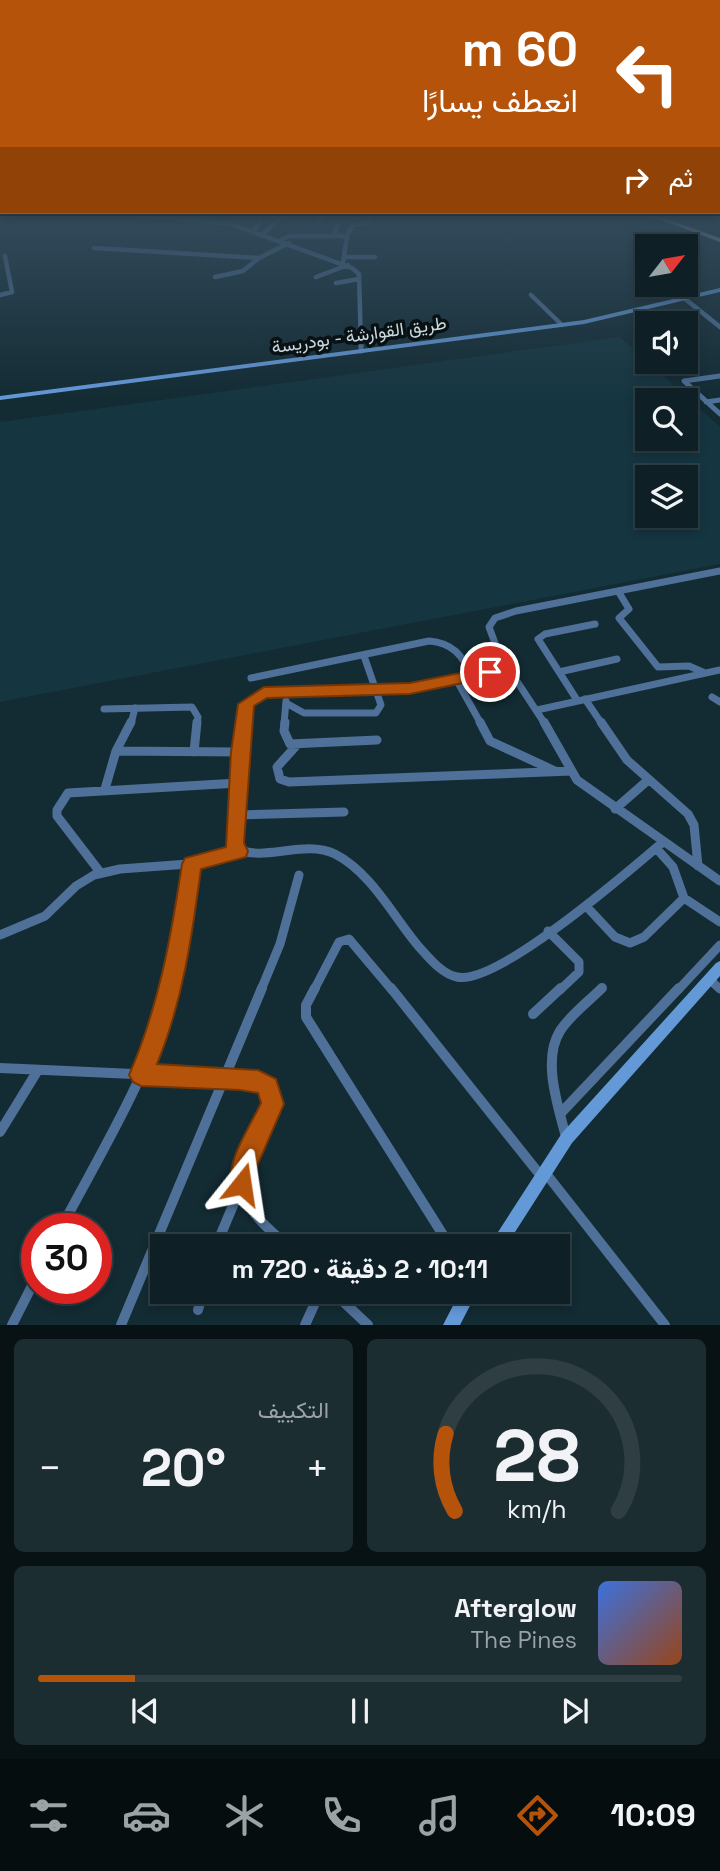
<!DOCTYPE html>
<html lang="ar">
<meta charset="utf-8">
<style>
:root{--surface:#0e2026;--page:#1c2d32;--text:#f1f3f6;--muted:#9ba3a7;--line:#2e3e43;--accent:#b45309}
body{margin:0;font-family:"Space Grotesk",Vazirmatn,sans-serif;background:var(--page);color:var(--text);direction:rtl;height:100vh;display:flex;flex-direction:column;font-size:26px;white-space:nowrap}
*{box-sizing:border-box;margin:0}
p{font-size:23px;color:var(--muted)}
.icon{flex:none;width:38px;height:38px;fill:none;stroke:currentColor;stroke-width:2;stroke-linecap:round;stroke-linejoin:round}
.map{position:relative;height:1325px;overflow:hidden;direction:ltr}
.panel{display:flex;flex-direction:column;gap:14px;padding:14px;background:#081215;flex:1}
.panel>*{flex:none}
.guide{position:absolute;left:0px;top:0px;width:721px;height:214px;box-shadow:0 4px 10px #0003,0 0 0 2px var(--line);direction:rtl;background:#b45309;color:#fff;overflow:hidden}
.needle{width:46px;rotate:59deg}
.fabs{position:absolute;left:635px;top:234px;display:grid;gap:14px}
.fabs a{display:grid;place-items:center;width:63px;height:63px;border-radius:0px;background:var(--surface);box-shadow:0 4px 10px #0003,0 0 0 2px var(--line);font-size:35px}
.speed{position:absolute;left:21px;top:1213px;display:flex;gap:14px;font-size:35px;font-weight:700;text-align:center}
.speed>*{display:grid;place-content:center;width:91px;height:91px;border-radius:50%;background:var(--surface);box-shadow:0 4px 10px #0003,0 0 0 2px var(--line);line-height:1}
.speed .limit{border:10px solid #d22;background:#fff;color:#111}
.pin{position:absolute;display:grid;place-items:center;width:60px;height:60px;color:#fff;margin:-30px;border:4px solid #fff;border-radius:50%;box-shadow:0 2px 7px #0007}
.me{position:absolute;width:77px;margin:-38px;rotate:15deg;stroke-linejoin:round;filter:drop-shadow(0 0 5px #0008)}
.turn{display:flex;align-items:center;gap:24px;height:147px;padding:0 28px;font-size:32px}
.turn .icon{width:91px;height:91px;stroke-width:2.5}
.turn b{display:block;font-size:49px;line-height:60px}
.then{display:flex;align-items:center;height:66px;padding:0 28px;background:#0003;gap:14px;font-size:26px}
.big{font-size:52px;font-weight:700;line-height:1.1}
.panel .tile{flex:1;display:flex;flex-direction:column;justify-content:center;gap:10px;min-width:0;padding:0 24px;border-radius:10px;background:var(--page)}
.panel .dial{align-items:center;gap:0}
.dial svg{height:182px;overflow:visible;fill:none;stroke:var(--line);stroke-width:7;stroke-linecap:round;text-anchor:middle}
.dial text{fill:var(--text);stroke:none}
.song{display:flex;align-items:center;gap:21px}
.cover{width:84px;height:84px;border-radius:10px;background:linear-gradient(135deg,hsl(220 70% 55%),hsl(20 70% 35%))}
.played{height:7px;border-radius:4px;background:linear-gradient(90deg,var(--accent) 15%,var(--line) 15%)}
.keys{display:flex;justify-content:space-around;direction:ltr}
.heat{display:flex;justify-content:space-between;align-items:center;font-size:38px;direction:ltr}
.panel .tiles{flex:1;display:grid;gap:14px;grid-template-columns:1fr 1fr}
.tile:last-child{grid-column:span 2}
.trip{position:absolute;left:150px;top:1234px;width:420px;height:70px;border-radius:0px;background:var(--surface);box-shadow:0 4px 10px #0003,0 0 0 2px var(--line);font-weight:700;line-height:70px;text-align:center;direction:rtl}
.tab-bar{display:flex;height:112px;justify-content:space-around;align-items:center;background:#060d0f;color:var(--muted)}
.tab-bar .icon{width:49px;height:49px}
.tab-bar .selected{color:var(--accent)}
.tab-bar b{font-size:32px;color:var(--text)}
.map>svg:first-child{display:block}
.built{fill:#153540;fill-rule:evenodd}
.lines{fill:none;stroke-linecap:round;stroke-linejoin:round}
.street-far4{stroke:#4f7098;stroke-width:4.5}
.street-far3{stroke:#4f7098;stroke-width:5}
.street-far2{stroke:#4f7098;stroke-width:7}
.street-far1{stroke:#4f7098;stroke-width:9}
.street{stroke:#4f7098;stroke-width:10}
.secondary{fill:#6499d8;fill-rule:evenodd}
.highway{fill:#b4d4fc;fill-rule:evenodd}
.route{fill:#b45309;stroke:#753606;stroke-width:2}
.labels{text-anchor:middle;stroke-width:7;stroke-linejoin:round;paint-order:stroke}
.far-street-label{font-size:18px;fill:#cad7dc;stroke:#081215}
</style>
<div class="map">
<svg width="720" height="1325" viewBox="0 0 720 1325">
<rect width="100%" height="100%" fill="#132b33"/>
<path class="built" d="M620 337 720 427V564L0 702V422ZM648 401H686V439H648ZM648 478H686V516H648Z"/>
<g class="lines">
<path class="street-far4" d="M137 215 231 224 352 268 359 274 361 347
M319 221 323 215
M253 231 262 220
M263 234 284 215
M334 236 338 223
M281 240 289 236H347
M94 248 259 258 289 243
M344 257H375
M343 263 347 236 353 225 368 223 371 215
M215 277 243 271 259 258
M316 277 348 265
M336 283 359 279
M0 295 12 292 5 256
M531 295 562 325
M684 298 720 327"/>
<path class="street-far3" d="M361 345V351
M720 376 684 381 720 414
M706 402 720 400"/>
<path class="street-far2" d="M618 591 629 609 619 618 658 667 689 666 705 673
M559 672 617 659
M251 678 429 641C453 643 462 655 472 676
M456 679 481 724
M712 697 720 702
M585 699 602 724
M577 700 538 639 545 634 595 624
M286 703 304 713H376L381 705 364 656
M104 709 192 707 198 717 197 724
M537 710 720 670
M131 724 135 708
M242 724 247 702 264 693 410 688 507 668
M284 724 286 701
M545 724 499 654 489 627 495 618 516 611 720 571"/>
<path class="street-far1" d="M243 722 235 801 236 849C266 862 304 839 335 854 372 873 394 918 420 948 430 959 442 974 457 977 497 986 630 870 663 842
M285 722 284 731 290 744 377 740
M480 722 490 741 555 771
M544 722 577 780 720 881
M601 722 627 760 688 814 694 825 698 866
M296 746 277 767 280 779 289 782 571 771
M116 751 239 752
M194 752 197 722
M105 789 116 751 131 722
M615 809 647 781
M236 815 344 812
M656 848 673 867 684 898 720 922
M100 872 57 816V810L68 793 238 783
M586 906 615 937 630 943 644 937 684 898
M548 931 579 962V972L560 990
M0 935 45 916 76 886 94 875 120 869 202 863 239 851
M709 979 720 989
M172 990 192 864
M261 990 280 944 299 875
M314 990 339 942 349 939 392 990
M678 990 720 945"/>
<path class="street" d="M315 988 306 1005V1017L450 1246
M391 988 541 1176
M533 1014 561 988
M0 1068 223 1078 263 1083C290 1119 230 1157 245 1197 253 1217 272 1232 288 1246
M560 1114 679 988
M0 1132 38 1070
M566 1137C558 1106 542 1060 560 1031 571 1014 588 1002 602 988
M544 1171 665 1325
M61 1228C102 1150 150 1074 172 988
M216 1246 242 1184
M333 1292 368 1325
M198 1310 203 1292
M12 1325 37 1276
M121 1325 262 988
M305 1325 320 1292"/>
<path class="secondary" d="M720 288V292L584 324 0 400V396L584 320Z
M720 961V976L572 1143 506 1246H489L562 1133 716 963Z
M460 1292H477L460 1325H443Z"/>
<path class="highway" d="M648 215H656L720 238V242Z"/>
</g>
<linearGradient id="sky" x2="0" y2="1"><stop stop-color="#0a181c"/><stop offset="0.54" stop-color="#334a5b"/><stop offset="1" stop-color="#334a5b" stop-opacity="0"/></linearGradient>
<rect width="720" height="400" fill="url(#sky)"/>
<path class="route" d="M490 667 498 672 496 676 410 694 267 698 254 706 244 843 248 851 246 857 201 869C192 936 183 1001 157 1064L258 1070 276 1079 284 1104 257 1166 251 1192 242 1196 233 1192C222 1166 250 1127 261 1103L258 1093 240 1090 141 1086 133 1082 129 1075C159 1006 171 937 182 864L185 858 226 847 231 752 238 704 264 687 410 683Z"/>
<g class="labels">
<g class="far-street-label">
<text transform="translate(359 335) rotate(-8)" y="6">طريق القوارشة - بودريسة</text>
</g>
</g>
</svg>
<div class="fabs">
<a><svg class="needle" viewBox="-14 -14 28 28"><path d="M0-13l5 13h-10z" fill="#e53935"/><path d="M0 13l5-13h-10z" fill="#9ba3a7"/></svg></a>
<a><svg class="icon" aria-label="sound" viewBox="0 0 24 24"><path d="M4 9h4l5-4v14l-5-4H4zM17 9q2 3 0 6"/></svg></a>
<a><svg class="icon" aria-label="search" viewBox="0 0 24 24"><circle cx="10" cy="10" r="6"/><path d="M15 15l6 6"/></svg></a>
<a><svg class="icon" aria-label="layers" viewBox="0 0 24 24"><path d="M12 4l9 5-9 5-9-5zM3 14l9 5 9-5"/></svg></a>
</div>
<div class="speed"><div class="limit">30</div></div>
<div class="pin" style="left:490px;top:672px;background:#d93025"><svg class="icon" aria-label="arrive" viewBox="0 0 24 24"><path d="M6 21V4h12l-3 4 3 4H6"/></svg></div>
<svg class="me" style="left:242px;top:1184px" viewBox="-20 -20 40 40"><path d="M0-17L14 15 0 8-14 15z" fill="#b45309" stroke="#fff" stroke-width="4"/></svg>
<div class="trip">10:11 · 2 دقيقة · 720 m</div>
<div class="guide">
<div class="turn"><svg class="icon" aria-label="left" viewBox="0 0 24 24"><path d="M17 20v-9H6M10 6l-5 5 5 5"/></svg><div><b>60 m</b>انعطف يسارًا</div></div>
<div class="then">ثم<svg class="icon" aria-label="right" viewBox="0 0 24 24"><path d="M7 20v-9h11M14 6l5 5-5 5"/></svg></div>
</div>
</div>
<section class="panel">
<div class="tiles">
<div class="tile dial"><svg viewBox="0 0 100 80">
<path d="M14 69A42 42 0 1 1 86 69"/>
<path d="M14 69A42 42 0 0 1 10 35" stroke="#b45309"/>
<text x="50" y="56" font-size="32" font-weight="700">28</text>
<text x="50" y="72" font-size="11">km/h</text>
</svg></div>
<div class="tile"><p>التكييف</p>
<div class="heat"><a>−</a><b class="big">20°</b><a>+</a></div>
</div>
<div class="tile">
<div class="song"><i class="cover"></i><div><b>Afterglow</b><p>The Pines</p></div></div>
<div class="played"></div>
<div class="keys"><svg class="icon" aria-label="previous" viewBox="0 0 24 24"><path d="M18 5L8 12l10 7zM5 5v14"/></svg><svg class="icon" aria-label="pause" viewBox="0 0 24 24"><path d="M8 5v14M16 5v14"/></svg><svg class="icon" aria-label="next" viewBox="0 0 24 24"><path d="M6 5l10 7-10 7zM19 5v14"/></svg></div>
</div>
</div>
</section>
<nav class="tab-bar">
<b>10:09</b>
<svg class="icon selected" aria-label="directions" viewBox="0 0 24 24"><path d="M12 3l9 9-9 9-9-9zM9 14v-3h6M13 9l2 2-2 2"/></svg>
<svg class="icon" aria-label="music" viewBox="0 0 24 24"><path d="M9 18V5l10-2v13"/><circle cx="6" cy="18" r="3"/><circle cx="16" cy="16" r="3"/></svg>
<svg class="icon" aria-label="phone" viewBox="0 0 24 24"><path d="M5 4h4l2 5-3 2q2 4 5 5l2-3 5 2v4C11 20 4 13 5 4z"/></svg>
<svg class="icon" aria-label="climate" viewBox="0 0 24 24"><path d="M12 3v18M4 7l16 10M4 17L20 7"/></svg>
<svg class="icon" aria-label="car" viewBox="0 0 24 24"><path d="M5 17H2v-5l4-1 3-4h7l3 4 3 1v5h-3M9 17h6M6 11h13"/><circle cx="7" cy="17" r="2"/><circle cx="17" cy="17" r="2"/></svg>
<svg class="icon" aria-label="filters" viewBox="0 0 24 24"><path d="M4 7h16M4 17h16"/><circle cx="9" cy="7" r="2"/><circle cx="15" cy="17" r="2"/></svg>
</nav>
